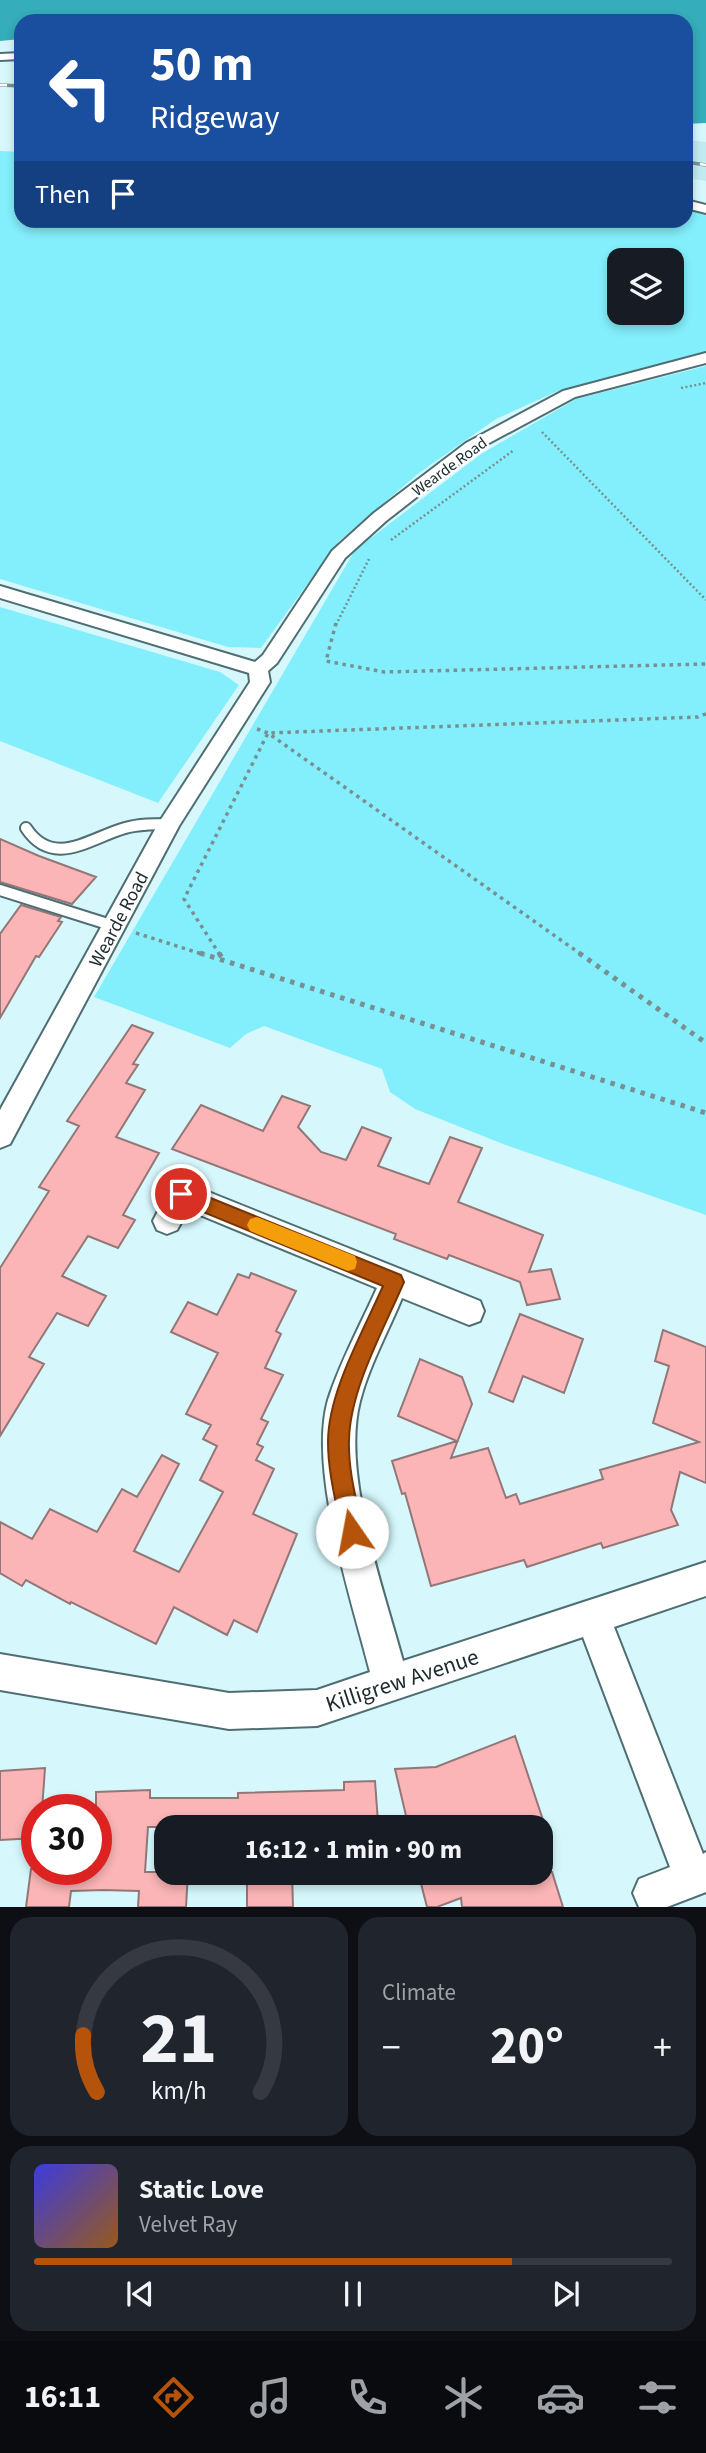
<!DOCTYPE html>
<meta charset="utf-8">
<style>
:root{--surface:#171b24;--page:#20242c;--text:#f1f3f6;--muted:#9ea1a6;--line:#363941;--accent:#b45309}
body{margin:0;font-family:"Source Sans 3",sans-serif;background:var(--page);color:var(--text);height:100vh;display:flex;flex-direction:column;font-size:26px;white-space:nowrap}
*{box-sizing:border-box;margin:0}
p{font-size:23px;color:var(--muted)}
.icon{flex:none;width:38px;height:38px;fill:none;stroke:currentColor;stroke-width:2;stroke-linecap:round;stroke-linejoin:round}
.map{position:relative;height:1907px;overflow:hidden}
.side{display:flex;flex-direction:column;gap:10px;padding:10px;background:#0d0f14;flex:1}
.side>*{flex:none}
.hud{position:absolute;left:14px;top:14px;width:679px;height:214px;border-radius:21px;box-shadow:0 4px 10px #0003;background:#1a4fa0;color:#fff;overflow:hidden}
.buttons{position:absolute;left:607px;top:248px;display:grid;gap:14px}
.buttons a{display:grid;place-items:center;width:77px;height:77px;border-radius:14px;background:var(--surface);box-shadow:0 4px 10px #0003;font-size:35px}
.speed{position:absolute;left:21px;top:1794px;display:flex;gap:14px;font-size:35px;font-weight:700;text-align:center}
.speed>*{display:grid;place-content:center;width:91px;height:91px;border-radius:50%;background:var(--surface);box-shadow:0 4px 10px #0003;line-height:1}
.speed .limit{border:10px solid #d22;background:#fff;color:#111}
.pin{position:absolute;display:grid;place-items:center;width:60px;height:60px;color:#fff;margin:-30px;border:4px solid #fff;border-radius:50%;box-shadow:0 2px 7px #0007}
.me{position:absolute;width:77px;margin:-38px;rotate:348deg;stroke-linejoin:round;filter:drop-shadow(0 0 5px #0008)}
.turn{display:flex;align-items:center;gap:24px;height:147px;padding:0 21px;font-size:32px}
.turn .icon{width:91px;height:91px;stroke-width:2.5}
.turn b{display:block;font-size:49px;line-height:60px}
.then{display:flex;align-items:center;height:66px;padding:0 21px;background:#0003;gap:14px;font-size:26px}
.big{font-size:52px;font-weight:700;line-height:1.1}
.side .tile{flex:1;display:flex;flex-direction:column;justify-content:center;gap:10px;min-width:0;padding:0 24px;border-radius:21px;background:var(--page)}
.side .dial{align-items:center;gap:0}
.dial svg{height:182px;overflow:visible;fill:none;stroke:var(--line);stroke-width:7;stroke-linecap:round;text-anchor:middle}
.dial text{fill:var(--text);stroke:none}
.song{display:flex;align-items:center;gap:21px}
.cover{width:84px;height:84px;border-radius:10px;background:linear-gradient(135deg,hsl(240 70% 55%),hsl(30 70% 35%))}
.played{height:7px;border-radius:4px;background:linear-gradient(90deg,var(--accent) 75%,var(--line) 75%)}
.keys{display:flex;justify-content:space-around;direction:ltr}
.heat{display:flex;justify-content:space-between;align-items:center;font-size:38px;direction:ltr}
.side .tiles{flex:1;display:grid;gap:10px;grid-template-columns:1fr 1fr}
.tile:last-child{grid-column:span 2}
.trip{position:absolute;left:154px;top:1815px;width:399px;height:70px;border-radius:21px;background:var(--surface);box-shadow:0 4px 10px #0003;font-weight:700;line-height:70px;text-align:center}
.tab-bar{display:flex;height:112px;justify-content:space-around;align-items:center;background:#090b0e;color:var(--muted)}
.tab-bar .icon{width:49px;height:49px}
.tab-bar .active{color:var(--accent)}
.tab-bar b{font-size:32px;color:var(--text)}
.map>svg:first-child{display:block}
.built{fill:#c0ebf0}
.green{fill:#84effc;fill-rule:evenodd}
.water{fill:#36adba}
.building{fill:#fbb5b6;stroke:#937777;stroke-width:2}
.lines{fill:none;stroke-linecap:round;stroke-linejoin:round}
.service-casing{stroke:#4f6e72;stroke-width:14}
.minor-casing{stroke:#4f6e72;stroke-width:4}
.path-far2{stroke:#788f93;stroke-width:2.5;stroke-dasharray:2 2.5;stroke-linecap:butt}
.path-far1{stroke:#788f93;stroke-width:3.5;stroke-dasharray:3.5 4.5;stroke-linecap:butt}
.path{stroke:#788f93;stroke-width:5;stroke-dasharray:4.5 6;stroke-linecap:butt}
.service{stroke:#fff;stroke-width:10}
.minor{fill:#fff;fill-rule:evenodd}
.rail-casing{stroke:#788f93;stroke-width:3.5}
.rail{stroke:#fefefe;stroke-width:2.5;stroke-dasharray:7;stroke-linecap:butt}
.route{fill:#b45309;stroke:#753606;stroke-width:2}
.slow{fill:#f59e0b}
.labels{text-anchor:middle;stroke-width:5;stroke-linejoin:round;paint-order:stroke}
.far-street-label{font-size:16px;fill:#1d2a2c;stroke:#fefefe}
.street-label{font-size:19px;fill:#1d2a2c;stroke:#fefefe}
.near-street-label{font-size:23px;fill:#1d2a2c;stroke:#fefefe}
</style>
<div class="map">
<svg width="706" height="1907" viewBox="0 0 706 1907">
<rect width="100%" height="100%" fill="#d6f8fd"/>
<path class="built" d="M686 140 706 142V181L686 178Z"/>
<path class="green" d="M0 151 21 152V220H686V209L706 215V352L558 391 496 419 419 473 338 542 261 648 228 647 0 579ZM620 261H672V313H620Z
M706 366V1215L503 1144 415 1109 390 1092 382 1069 264 1026 246 1034 230 1048 94 997 355 550 481 454 576 399Z
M0 607 220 672 239 685 158 803 0 741Z"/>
<path class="water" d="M0 0H706V123L686 124V21H21V39L0 41Z"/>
<path class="building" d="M0 839 39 856 96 877 72 904 0 882Z
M21 905 61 917 58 921 62 922 39 957 36 956 0 1018V934Z
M132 1025 153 1033 133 1064 138 1065 126 1083 145 1090 116 1137 159 1153 123 1215 135 1220 118 1248 88 1236 62 1276 106 1296 88 1326 57 1313 29 1357 44 1364 0 1436V1268L49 1191 39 1187 79 1126 67 1121Z
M282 1096 310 1106 298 1127 321 1152 346 1160 362 1127 391 1138 378 1166 429 1184 450 1137 482 1148 458 1202 543 1235 529 1272 551 1269 560 1299 527 1305 520 1282 449 1255 447 1259 394 1239 396 1234 172 1149 201 1105 263 1131Z
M251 1273 296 1291 276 1331 281 1334 265 1368 283 1375 261 1419 268 1422 257 1444 263 1447 256 1460 274 1469 253 1514 297 1534 257 1632 234 1620 227 1635 174 1607 156 1644 71 1602 70 1604 26 1580 22 1586 0 1573V1522L32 1539 50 1509 97 1532 122 1489 137 1497 162 1455 179 1464 134 1551 179 1572 223 1492 200 1480 217 1446 203 1439 211 1425 186 1414 218 1353 171 1332 188 1302 217 1315 238 1274 249 1278Z
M520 1314 583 1339 564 1393 523 1376 513 1402 489 1392Z
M663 1330 706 1347V1483L680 1472 671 1510 678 1525 603 1548 601 1543 527 1567 524 1560 431 1586 405 1493 402 1494 392 1461 457 1441 398 1416 420 1359 462 1377 472 1404 451 1458 488 1448 506 1498 516 1494 520 1504 603 1479 600 1470 699 1442 653 1423 669 1366 655 1361Z
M515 1736 543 1820 525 1827H463L459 1816 407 1820 395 1769 436 1767Z
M45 1768 42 1810H37V1838L0 1840V1771Z
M375 1781 378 1822 359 1823 360 1827H148L145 1872H188L186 1907H138L139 1891 103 1890 71 1891 69 1907H26L31 1869H96V1792L150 1790V1798H238V1793L344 1790V1782Z
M247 1872H292L293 1907H247Z
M418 1872H552L563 1907H462L461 1898 437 1907H427Z"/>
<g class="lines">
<g class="service-casing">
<path id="service" d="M26 828C53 869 90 838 125 828 139 824 154 824 169 824
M0 890 114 926"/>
</g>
<g class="minor-casing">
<path id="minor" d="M21 53V59L0 60V54Z
M686 200 706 205V213L686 208Z
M706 353V363L575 397 478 449 386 521 345 558 277 663 268 671 270 682 179 826 10 1144 0 1148V1110L158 824 250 682 249 673 0 598V586L255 662 263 655 332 551 374 513 466 443 563 391Z
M181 1181 480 1301 484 1311 480 1321 469 1325 402 1298C388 1332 369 1366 360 1401 341 1473 384 1590 403 1661L706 1562V1596L614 1627 703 1854 706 1852V1892L667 1907H639L633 1893 639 1879 670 1867 583 1637 317 1726 229 1729 0 1690V1654L229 1693 317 1690 370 1672C352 1601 308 1470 328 1400 340 1362 361 1324 377 1288L188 1210 177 1230 167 1234 157 1230 153 1221 171 1185Z"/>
</g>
<path class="path-far2" d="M681 388 706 383
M542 432 706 600
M391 540 514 450
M336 625 369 559"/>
<path class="path-far1" d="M336 623 326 661 384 672 706 664
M257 729 268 733 582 955
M136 933 205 955
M220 955 184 899 268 733 698 717 706 714"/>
<path class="path" d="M200 953 706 1113
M219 953 224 961
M579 953 706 1043"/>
<use href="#service" class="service"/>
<use href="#minor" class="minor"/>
<g class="rail-casing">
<path id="rail" d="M0 85 21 86
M686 162 706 165"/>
</g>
<use href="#rail" class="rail"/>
</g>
<path class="route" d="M181 1186 401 1275 404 1282C384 1329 350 1389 349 1440 348 1471 357 1502 363 1532L360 1540 352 1543 345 1540 342 1532C336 1502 328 1472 328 1442 328 1392 363 1332 383 1286L174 1200 172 1194 174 1188Z"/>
<path class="slow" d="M257 1217 355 1256 357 1262 355 1269 348 1271 250 1231 247 1225 250 1219Z"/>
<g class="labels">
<g class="far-street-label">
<text transform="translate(449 466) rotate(-36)" y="6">Wearde Road</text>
</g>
<g class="street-label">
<text transform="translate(118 919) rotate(-62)" y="7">Wearde Road</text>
</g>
<g class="near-street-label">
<text transform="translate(402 1680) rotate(-18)" y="8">Killigrew Avenue</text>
</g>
</g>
</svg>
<div class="buttons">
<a><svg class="icon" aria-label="layers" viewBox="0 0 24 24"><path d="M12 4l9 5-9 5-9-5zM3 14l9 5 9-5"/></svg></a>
</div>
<div class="speed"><div class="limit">30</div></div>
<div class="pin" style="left:181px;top:1194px;background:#d93025"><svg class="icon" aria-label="arrive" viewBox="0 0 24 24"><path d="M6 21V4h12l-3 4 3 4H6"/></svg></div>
<svg class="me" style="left:352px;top:1532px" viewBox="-20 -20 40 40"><circle r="19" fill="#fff"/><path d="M0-13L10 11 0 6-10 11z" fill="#b45309"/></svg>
<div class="trip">16:12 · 1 min · 90 m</div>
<div class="hud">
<div class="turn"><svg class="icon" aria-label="left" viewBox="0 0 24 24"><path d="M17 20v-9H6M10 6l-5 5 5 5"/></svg><div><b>50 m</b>Ridgeway</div></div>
<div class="then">Then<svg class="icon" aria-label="arrive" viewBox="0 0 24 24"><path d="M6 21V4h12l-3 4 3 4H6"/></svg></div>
</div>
</div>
<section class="side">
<div class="tiles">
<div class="tile dial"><svg viewBox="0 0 100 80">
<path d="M14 69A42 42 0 1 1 86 69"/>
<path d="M14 69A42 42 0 0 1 8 44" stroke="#b45309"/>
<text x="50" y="56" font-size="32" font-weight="700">21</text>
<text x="50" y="72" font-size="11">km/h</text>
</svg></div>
<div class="tile"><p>Climate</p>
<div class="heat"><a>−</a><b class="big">20°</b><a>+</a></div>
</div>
<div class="tile">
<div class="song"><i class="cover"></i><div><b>Static Love</b><p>Velvet Ray</p></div></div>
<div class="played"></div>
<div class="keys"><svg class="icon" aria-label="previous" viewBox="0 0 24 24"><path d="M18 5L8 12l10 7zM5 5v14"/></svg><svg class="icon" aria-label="pause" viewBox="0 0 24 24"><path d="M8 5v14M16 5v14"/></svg><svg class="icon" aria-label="next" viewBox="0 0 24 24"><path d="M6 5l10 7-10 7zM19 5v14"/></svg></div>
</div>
</div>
</section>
<nav class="tab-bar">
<b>16:11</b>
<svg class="icon active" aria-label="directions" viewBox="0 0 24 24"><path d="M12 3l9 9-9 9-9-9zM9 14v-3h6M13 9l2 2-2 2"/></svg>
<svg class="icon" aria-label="music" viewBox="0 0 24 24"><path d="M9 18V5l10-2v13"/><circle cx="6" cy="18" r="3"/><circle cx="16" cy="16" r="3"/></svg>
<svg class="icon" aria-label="phone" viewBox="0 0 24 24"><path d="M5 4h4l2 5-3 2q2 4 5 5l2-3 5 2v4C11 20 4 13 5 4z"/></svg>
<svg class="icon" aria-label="climate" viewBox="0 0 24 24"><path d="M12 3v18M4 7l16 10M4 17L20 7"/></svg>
<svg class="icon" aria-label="car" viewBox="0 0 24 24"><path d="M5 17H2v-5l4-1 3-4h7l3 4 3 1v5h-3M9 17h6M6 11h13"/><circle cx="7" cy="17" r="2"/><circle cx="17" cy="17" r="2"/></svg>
<svg class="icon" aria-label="filters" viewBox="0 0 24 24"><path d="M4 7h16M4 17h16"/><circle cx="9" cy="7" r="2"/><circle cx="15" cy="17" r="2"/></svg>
</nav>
